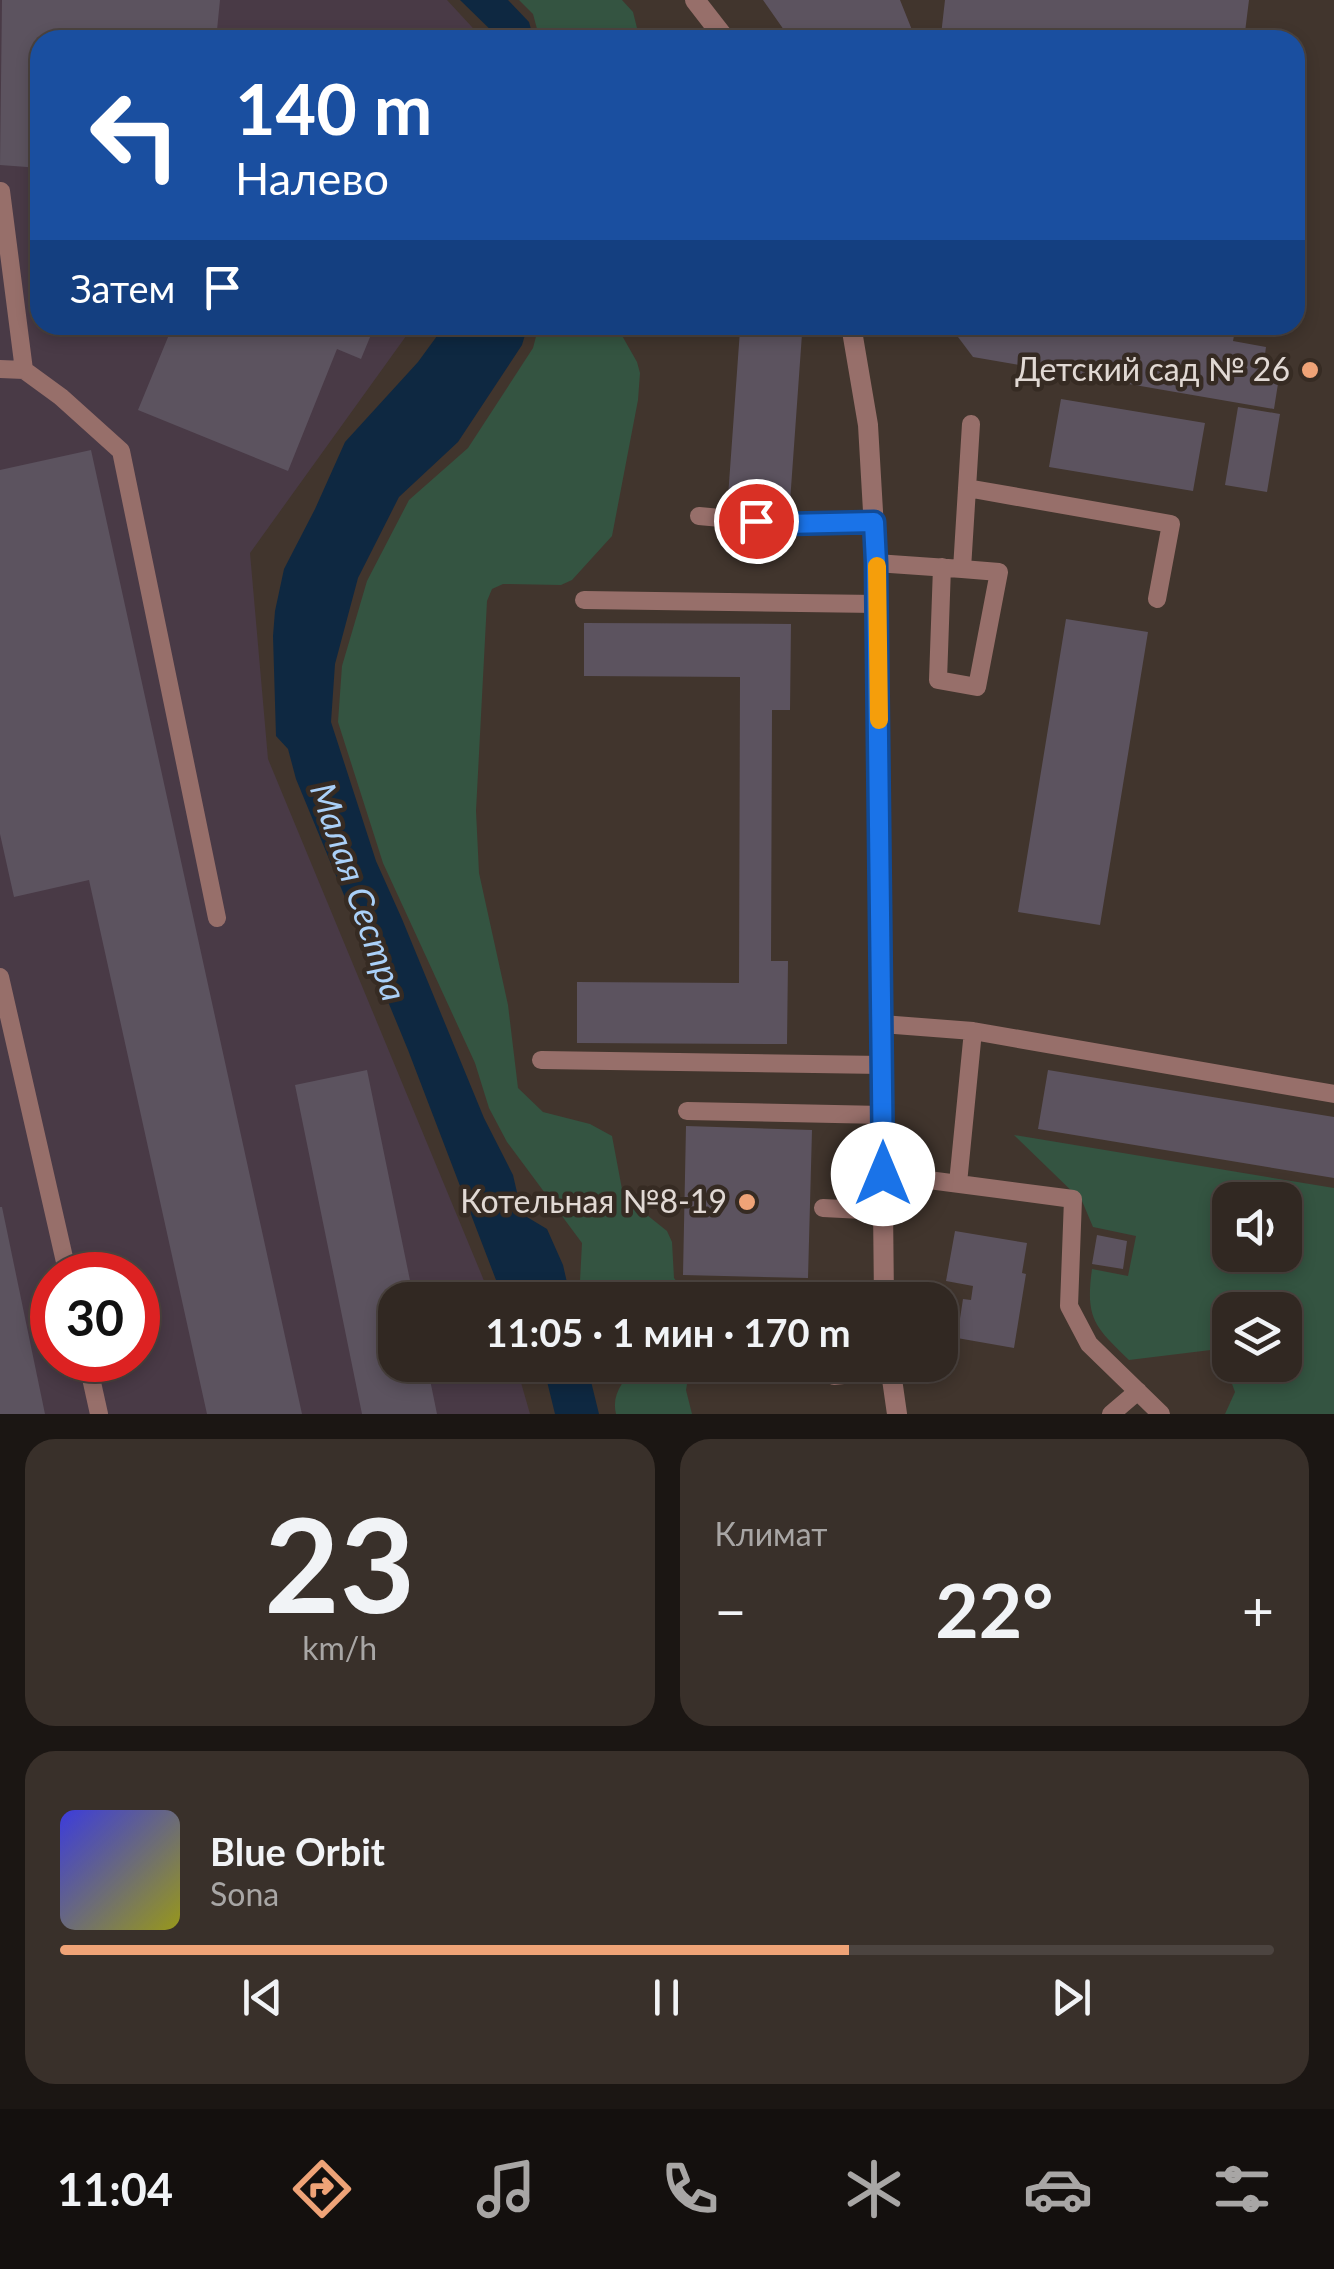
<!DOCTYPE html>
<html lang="ru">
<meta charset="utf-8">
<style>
:root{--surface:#312822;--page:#39302a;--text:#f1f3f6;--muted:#a8a6a5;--line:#4c4440;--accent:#efa377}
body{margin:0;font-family:Lato,sans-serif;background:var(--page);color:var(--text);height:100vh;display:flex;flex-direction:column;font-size:38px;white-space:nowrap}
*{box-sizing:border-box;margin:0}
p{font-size:32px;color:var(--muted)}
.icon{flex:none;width:55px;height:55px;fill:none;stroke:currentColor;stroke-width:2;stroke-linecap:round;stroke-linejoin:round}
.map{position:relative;height:1414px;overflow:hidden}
.sheet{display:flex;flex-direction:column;gap:25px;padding:25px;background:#1b1613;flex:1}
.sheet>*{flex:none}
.top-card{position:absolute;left:30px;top:30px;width:1275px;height:305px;border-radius:30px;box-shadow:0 5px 15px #0003,0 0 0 2px var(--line);background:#1a4fa0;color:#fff;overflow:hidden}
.fabs{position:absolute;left:1212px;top:1182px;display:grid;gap:20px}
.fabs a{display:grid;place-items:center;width:90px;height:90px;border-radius:20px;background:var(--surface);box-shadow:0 5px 15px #0003,0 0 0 2px var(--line);font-size:50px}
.speed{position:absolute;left:30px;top:1252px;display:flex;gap:20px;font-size:50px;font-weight:700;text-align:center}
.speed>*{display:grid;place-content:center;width:130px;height:130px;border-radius:50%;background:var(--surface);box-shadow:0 5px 15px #0003,0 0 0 2px var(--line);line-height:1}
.speed .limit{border:15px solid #d22;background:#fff;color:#111}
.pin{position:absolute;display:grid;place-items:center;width:85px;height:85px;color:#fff;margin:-42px;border:5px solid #fff;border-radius:50%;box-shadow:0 2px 10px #0007}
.me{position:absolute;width:110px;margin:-55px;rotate:0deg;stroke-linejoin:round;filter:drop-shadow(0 0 8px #0008)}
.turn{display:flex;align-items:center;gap:35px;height:210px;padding:0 40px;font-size:45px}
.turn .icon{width:130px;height:130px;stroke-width:2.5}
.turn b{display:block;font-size:70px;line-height:85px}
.then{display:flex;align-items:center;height:95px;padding:0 40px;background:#0003;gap:20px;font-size:38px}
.big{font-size:75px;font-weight:700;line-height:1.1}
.sheet .widget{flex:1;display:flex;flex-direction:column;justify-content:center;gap:15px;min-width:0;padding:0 35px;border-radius:30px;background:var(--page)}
.sheet .dial{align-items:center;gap:0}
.dial b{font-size:130px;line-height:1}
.song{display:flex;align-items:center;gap:30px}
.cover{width:120px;height:120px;border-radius:15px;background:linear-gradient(135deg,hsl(240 70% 55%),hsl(60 70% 35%))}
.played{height:10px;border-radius:5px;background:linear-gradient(90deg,var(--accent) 65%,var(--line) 65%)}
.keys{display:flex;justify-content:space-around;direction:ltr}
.heat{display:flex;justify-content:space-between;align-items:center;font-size:55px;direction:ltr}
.sheet .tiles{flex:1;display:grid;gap:25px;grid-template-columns:1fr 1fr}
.widget:last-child{grid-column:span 2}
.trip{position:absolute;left:378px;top:1282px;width:580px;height:100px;border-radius:30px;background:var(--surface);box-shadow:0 5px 15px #0003,0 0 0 2px var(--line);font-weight:700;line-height:100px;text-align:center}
.tab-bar{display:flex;height:160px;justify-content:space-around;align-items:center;background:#14100e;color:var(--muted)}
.tab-bar .icon{width:70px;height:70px}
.tab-bar .selected{color:var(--accent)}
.tab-bar b{font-size:45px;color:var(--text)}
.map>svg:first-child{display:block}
.industrial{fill:#493a46;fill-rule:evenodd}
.green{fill:#345441;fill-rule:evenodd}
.water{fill:#0e2841}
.building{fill:#5c535f}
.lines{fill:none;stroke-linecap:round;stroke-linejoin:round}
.lane{stroke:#976f6a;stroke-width:18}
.street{stroke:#976f6a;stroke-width:20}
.route-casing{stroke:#114b97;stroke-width:25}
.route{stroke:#1a73e8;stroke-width:18}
.slow{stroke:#f59e0b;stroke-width:18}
.poi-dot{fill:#efa377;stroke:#362b23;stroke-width:4}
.labels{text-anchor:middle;stroke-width:9;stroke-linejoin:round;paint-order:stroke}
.poi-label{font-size:32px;fill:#e1d9d4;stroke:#362b23;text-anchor:end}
.water-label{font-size:35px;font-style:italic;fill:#aad0f8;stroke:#362b23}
</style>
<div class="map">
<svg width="1334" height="1414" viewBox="0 0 1334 1414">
<rect width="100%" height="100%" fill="#41352d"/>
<path class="industrial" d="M0 0H447L484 40H40V325H414L250 553 268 759 492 1300H395V1365H516L530 1414H0ZM52 1275H138V1360H52Z"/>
<path class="green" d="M519 0H622L633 12 640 40H540L533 14Z
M539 325H616L637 362 640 373 638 400 612 536 572 580 561 585 503 584 492 589 487 601 476 811 479 873 508 1005 518 1088 543 1112 590 1124 612 1136 625 1205 647 1215 667 1231 672 1242 674 1278 691 1300H579L582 1243 507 1142 489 1108 475 1063 383 863 338 722 342 666 367 581 409 500 468 448 533 348Z
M1014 1135 1334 1188V1414H1225L1235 1392 1219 1349 1129 1360C1095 1327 1085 1319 1092 1269L1128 1276 1136 1236 1093 1227 1082 1201ZM1230 1200H1285V1255H1230ZM1230 1310H1285V1365H1230Z
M638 1365H704L688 1378 686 1390 692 1414H616C611 1394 624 1379 638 1365Z"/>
<path class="water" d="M460 0H508L529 22 534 40H501Z
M445 325H528L522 345 458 442 399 497 358 578 335 664 331 722 376 861 402 919 484 1118 513 1175 522 1214 547 1229 563 1265 571 1300H505L501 1293 408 1050 296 779 288 749 276 736 273 636 275 611 284 569 315 509 345 442 418 362Z
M543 1365H587L599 1414H555Z"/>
<path class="building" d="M2 0H220L216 40H40V168L0 165Z
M763 0H900L916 40H791Z
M945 0H1249L1244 40H988L941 35Z
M173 325H375L361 359 337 349 288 471 138 410Z
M949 325H1144L1214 337 1216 325H1236L1233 341 1266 347 1263 369 1280 371 1274 409 973 357Z
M740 330 802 334 790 502 728 497Z
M1061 399 1205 423 1193 491 1049 467Z
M1238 407 1280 414 1267 492 1225 485Z
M91 450 302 1414H207L89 880 14 897 0 834V470Z
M1066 619 1148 632 1100 925 1018 912Z
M584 623 791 624 790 710H772L771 961H788L787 1044 577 1043V982L739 983 740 677 584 676Z
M367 1070 414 1300H395V1365H427L437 1414H362L295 1085Z
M1048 1070 1334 1117V1178L1038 1129Z
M686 1126 812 1130 808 1278 683 1275Z
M0 1207H2L45 1414H0Z
M955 1231 1027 1243 1022 1273 1026 1274 1014 1348 957 1338 963 1299 971 1300 973 1286 946 1281Z
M1097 1235 1127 1241 1123 1269 1092 1264Z"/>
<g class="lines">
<path class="lane" d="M1 191 24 370
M0 369 24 370 61 397 121 451 217 918
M967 488 1171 524 1157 599
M699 516 785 524 874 522
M876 563 962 569 971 424
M942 567 938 680 977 687 999 572 962 569
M584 600 877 604
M0 977 68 1275
M882 1024 973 1031 1334 1094
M541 1060 883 1065
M687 1111 883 1115
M883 1174 1073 1199 1069 1306 1089 1344 1161 1414
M958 1183 973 1031
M823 1208 883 1211
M87 1360 99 1414
M834 1376 890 1370
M1111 1414 1138 1391"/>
<path class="street" d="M695 0 726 40
M851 325 868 425 876 563 884 1300
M890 1365 897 1414"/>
</g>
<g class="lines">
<g class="route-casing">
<path id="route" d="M756 521 785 524 874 522 876 563 883 1174"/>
</g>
<use href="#route" class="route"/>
<path class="slow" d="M877 566 879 720"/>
</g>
<g class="poi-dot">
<circle cx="1310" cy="370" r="10"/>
<circle cx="747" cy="1202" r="10"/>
</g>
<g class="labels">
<g class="poi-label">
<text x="1290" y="381">Детский сад № 26</text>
<text x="727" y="1213">Котельная №8-19</text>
</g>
<g class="water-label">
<text transform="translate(358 892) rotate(71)" y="12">Малая Сестра</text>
</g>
</g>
</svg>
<div class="fabs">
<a><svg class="icon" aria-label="sound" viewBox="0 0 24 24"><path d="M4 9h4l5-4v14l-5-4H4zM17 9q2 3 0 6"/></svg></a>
<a><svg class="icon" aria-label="layers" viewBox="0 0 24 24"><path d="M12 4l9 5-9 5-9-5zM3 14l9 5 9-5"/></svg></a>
</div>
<div class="speed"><div class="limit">30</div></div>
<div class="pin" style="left:756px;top:521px;background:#d93025"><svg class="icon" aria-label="arrive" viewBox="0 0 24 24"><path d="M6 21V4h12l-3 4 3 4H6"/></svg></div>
<svg class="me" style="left:883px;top:1174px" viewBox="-20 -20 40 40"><circle r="19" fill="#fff"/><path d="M0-13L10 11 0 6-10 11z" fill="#1a73e8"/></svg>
<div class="trip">11:05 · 1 мин · 170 m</div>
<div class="top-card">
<div class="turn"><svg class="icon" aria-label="left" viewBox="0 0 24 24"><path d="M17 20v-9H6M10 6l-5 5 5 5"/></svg><div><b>140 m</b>Налево</div></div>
<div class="then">Затем<svg class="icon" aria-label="arrive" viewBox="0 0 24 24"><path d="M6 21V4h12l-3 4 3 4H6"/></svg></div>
</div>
</div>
<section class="sheet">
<div class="tiles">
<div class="widget dial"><b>23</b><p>km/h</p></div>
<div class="widget"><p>Климат</p>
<div class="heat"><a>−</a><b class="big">22°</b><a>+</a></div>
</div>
<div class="widget">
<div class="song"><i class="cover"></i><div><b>Blue Orbit</b><p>Sona</p></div></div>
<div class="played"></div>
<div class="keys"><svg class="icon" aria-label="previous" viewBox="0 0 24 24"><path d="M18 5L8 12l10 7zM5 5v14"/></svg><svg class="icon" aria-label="pause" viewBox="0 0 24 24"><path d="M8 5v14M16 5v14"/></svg><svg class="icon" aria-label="next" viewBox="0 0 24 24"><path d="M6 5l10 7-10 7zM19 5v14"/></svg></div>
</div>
</div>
</section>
<nav class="tab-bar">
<b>11:04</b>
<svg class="icon selected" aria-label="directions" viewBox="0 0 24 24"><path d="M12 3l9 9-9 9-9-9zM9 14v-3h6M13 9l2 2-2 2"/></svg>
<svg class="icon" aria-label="music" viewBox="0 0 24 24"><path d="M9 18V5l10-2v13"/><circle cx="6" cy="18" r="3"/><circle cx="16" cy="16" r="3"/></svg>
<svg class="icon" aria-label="phone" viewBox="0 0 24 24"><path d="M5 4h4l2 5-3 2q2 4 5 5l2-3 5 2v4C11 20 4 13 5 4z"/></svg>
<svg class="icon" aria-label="climate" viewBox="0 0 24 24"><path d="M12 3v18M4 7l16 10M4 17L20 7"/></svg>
<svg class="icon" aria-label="car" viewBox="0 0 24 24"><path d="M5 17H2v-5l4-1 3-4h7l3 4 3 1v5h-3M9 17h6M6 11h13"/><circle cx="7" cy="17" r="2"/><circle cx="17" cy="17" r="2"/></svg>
<svg class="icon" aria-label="filters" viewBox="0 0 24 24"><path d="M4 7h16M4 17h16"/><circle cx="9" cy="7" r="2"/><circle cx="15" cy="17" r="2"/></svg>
</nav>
